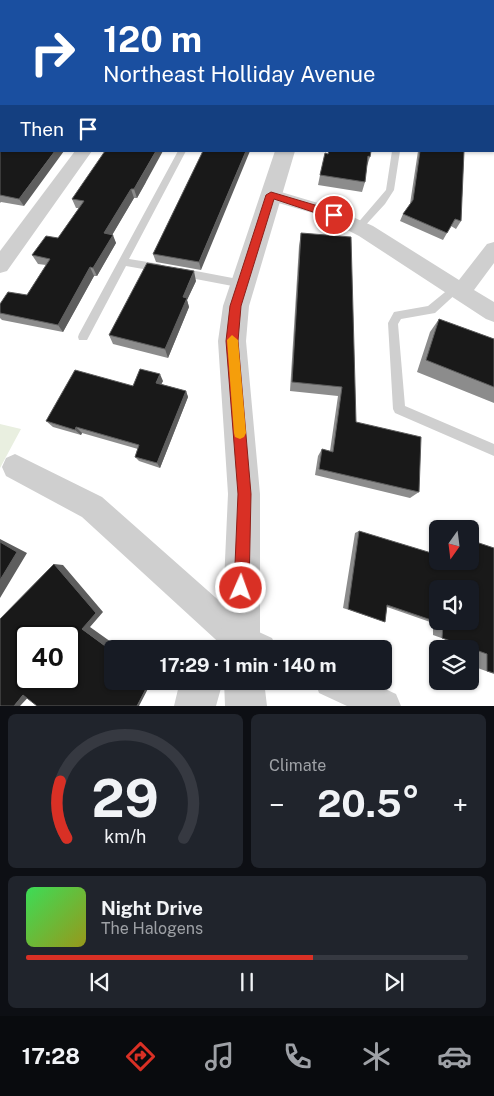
<!DOCTYPE html>
<meta charset="utf-8">
<style>
:root{--surface:#171b24;--page:#20242c;--text:#f1f3f6;--muted:#9ea1a6;--line:#363941;--accent:#d93025}
body{margin:0;font-family:"Public Sans",sans-serif;background:var(--page);color:var(--text);height:100vh;display:flex;flex-direction:column;font-size:19px;white-space:nowrap}
*{box-sizing:border-box;margin:0}
p{font-size:16px;color:var(--muted)}
.icon{flex:none;width:28px;height:28px;fill:none;stroke:currentColor;stroke-width:2;stroke-linecap:round;stroke-linejoin:round}
.map{position:relative;height:706px;overflow:hidden}
.drawer{display:flex;flex-direction:column;gap:8px;padding:8px;background:#0d0f14;flex:1}
.drawer>*{flex:none}
.banner{position:absolute;left:0px;top:0px;width:495px;height:152px;box-shadow:0 1px 4px #0004;background:#1a4fa0;color:#fff;overflow:hidden}
.needle{width:32px;rotate:194deg}
.controls{position:absolute;left:429px;top:520px;display:grid;gap:10px}
.controls a{display:grid;place-items:center;width:50px;height:50px;border-radius:8px;background:var(--surface);box-shadow:0 1px 4px #0004;font-size:25px}
.speed{position:absolute;left:15px;top:625px;display:flex;gap:10px;font-size:25px;font-weight:700;text-align:center}
.speed>*{display:grid;place-content:center;width:65px;height:65px;border-radius:50%;background:var(--surface);box-shadow:0 1px 4px #0004;line-height:1}
.speed .limit{border:2px solid #111;border-radius:8px;background:#fff;color:#111}
.pin{position:absolute;display:grid;place-items:center;width:42px;height:42px;color:#fff;margin:-21px;border:2px solid #fff;border-radius:50%;box-shadow:0 1px 5px #0007}
.me{position:absolute;width:55px;margin:-28px;rotate:2deg;stroke-linejoin:round;filter:drop-shadow(0 0 4px #0008)}
.turn{display:flex;align-items:center;gap:18px;height:105px;padding:0 20px;font-size:22px}
.turn .icon{width:65px;height:65px;stroke-width:2.5}
.turn b{display:block;font-size:35px;line-height:42px}
.then{display:flex;align-items:center;height:48px;padding:0 20px;background:#0003;gap:10px;font-size:19px}
.big{font-size:38px;font-weight:700;line-height:1.1}
.drawer .widget{flex:1;display:flex;flex-direction:column;justify-content:center;gap:8px;min-width:0;padding:0 18px;border-radius:8px;background:var(--page)}
.drawer .dial{align-items:center;gap:0}
.dial svg{height:130px;overflow:visible;fill:none;stroke:var(--line);stroke-width:7;stroke-linecap:round;text-anchor:middle}
.dial text{fill:var(--text);stroke:none}
.song{display:flex;align-items:center;gap:15px}
.cover{width:60px;height:60px;border-radius:8px;background:linear-gradient(135deg,hsl(130 70% 55%),hsl(60 70% 35%))}
.played{height:5px;border-radius:2px;background:linear-gradient(90deg,var(--accent) 65%,var(--line) 65%)}
.keys{display:flex;justify-content:space-around;direction:ltr}
.heat{display:flex;justify-content:space-between;align-items:center;font-size:28px;direction:ltr}
.drawer .tiles{flex:1;display:grid;gap:8px;grid-template-columns:1fr 1fr}
.widget:last-child{grid-column:span 2}
.trip{position:absolute;left:104px;top:640px;width:288px;height:50px;border-radius:8px;background:var(--surface);box-shadow:0 1px 4px #0004;font-weight:700;line-height:50px;text-align:center}
.menu{display:flex;height:80px;justify-content:space-around;align-items:center;background:#090b0e;color:var(--muted)}
.menu .icon{width:35px;height:35px}
.menu .on{color:var(--accent)}
.menu b{font-size:22px;color:var(--text)}
.map>svg:first-child{display:block}
.green{fill:#e9efe0}
.lines{fill:none;stroke-linecap:round;stroke-linejoin:round}
.service{fill:#cfcfcf;fill-rule:evenodd}
.minor{fill:#cfcfcf;fill-rule:evenodd}
.tertiary{fill:#cfcfcf;fill-rule:evenodd}
.wall{fill:#8c8c8c}
.shaded-wall{fill:#5e5e5e}
.building{fill:#191919;stroke:#5e5e5e;fill-rule:evenodd}
.route{fill:#d93025;stroke:#8d1f18}
.slow{fill:#f59e0b}
</style>
<div class="map">
<svg width="494" height="706" viewBox="0 0 494 706">
<rect width="100%" height="100%" fill="#fff"/>
<path class="green" d="M261 0H494V43V1Z
M0 424 21 429 0 468Z"/>
<g class="lines">
<path class="service" d="M178 151H186L129 259 160 264 165 268 160 272 126 266 87 340H79L78 337 79 334Z
M392 151H400L394 190 385 204 362 229H356V225L386 190Z
M180 268 243 280 248 284 243 288 180 276 175 272Z
M455 284 459 285 460 288 459 291 435 313 401 319 398 324 405 406 494 444V456L395 413 393 409 388 323 394 312 428 306Z"/>
<path class="minor" d="M138 0H162L163 1H139Z
M75 151H92L7 271 0 273V251Z
M271 189 328 206 373 226 459 280 487 244 494 242V263L474 290 494 302V322L486 319 359 236 316 214 265 199 262 195 265 191Z
M15 454 102 497 250 628 272 638 277 649H226L82 517 6 476 2 467 6 458Z
M315 681H368L396 694 401 706H347L319 693Z"/>
<path class="tertiary" d="M327 0H341V1H327Z
M275 151H295L249 306 246 341 260 494V649H221L228 494 218 341 223 306Z
M180 681H223L216 706H174Z
M224 681H264L267 706H225Z"/>
</g>
<path class="wall" d="M1 1V41L0 40V2Z
M0 81 24 206 1 202 0 203Z
M203 151 201 270 156 262 153 254Z
M418 151H464L461 221 456 229 451 226 443 240 400 221 403 214 410 204Z
M328 154 370 157 367 166 365 182 362 192 318 185 320 175Z
M146 182 137 198H134L112 235 116 243 97 276H94L63 332 2 320 0 318V304L27 295 46 265 38 264 32 255 58 238 79 208H76L72 199Z
M301 233 356 422 419 492 410 498 315 475 318 456 322 449 330 451 338 396 290 391 299 246Z
M196 281 187 300 189 307 168 358 113 344 109 335Z
M439 319 494 339V403L417 372 430 332Z
M163 381 161 384 186 391 188 397 160 468 139 461 135 457 138 449 82 433 81 435 53 427 46 421 133 386Z
M359 531 438 561H470L494 674 475 667V650L433 635V623L387 607 385 622 343 608 355 533Z"/>
<path class="shaded-wall" d="M55 151H64L24 206 19 199Z
M156 151H163L146 182 137 198 134 189Z
M246 151H250L201 270 199 262Z
M131 189 134 198 108 242 104 233Z
M113 235 116 243 97 276 93 268Z
M90 267 94 276 63 332 58 325Z
M194 271 196 281 187 300 189 307 168 358 165 349 183 297Z
M160 374 163 381 159 389 156 383Z
M186 391 188 397 160 468 157 463Z
M76 427 82 433 81 435 75 430Z
M0 539 27 553 0 598Z
M54 564 63 565 103 612 90 627 121 649H112V651L82 629Z
M150 681H152L139 706H137Z
M35 690 20 706H14L23 695Z"/>
<path class="building" d="M3 0H4L15 1H1Z
M36 0H56L63 1H34Z
M1 1V33H0V2Z
M0 81H1V151H55L19 199 0 195Z
M105 151H156L134 189H131L104 233 113 235 93 268 90 267 58 325 0 313V304L8 292 27 295 50 259 32 255 46 236 58 238 84 201 72 199Z
M203 151H246L199 262 153 254Z
M329 151H371L370 157 368 156 365 182 320 175 325 153 328 154Z
M420 151H464L461 221 455 219 447 233 403 214 413 200Z
M301 233 351 237 356 422 421 437 419 492 319 469 322 449 333 452 342 387 292 382Z
M147 263 194 271 183 297 187 298 165 349 109 335Z
M439 319 494 339V387L426 360Z
M140 369 160 374 156 383 186 391 157 463 135 457 139 445 76 427 75 430 46 421 75 370 133 386Z
M359 531 438 555V561H470V540L494 548V673L487 671V654L442 638 443 624 387 605 385 622 348 609ZM438 589H470V621H438Z
M0 542 17 552 0 580Z
M54 564 96 613 82 629 112 651V681H150L137 706H37L23 695 14 706H0V619ZM26 636H69V679H26Z"/>
<path class="route" d="M271 192 325 208 339 215 334 219 274 199 241 306 238 341 251 494 249 588 247 594 241 596 236 594 234 588 238 494 226 341 230 306 266 195Z"/>
<path class="slow" d="M232 335 238 340 246 433 244 437 240 439 235 437 234 433 227 340Z"/>
</svg>
<div class="controls">
<a><svg class="needle" viewBox="-14 -14 28 28"><path d="M0-13l5 13h-10z" fill="#e53935"/><path d="M0 13l5-13h-10z" fill="#9ea1a6"/></svg></a>
<a><svg class="icon" aria-label="sound" viewBox="0 0 24 24"><path d="M4 9h4l5-4v14l-5-4H4zM17 9q2 3 0 6"/></svg></a>
<a><svg class="icon" aria-label="layers" viewBox="0 0 24 24"><path d="M12 4l9 5-9 5-9-5zM3 14l9 5 9-5"/></svg></a>
</div>
<div class="speed"><div class="limit">40</div></div>
<div class="pin" style="left:334px;top:215px;background:#d93025"><svg class="icon" aria-label="arrive" viewBox="0 0 24 24"><path d="M6 21V4h12l-3 4 3 4H6"/></svg></div>
<svg class="me" style="left:241px;top:588px" viewBox="-20 -20 40 40"><circle r="17" fill="#d93025" stroke="#fff" stroke-width="3"/><path d="M0-11L8 9 0 5-8 9z" fill="#fff"/></svg>
<div class="trip">17:29 · 1 min · 140 m</div>
<div class="banner">
<div class="turn"><svg class="icon" aria-label="right" viewBox="0 0 24 24"><path d="M7 20v-9h11M14 6l5 5-5 5"/></svg><div><b>120 m</b>Northeast Holliday Avenue</div></div>
<div class="then">Then<svg class="icon" aria-label="arrive" viewBox="0 0 24 24"><path d="M6 21V4h12l-3 4 3 4H6"/></svg></div>
</div>
</div>
<section class="drawer">
<div class="tiles">
<div class="widget dial"><svg viewBox="0 0 100 80">
<path d="M14 69A42 42 0 1 1 86 69"/>
<path d="M14 69A42 42 0 0 1 10 34" stroke="#d93025"/>
<text x="50" y="56" font-size="32" font-weight="700">29</text>
<text x="50" y="72" font-size="11">km/h</text>
</svg></div>
<div class="widget"><p>Climate</p>
<div class="heat"><a>−</a><b class="big">20.5°</b><a>+</a></div>
</div>
<div class="widget">
<div class="song"><i class="cover"></i><div><b>Night Drive</b><p>The Halogens</p></div></div>
<div class="played"></div>
<div class="keys"><svg class="icon" aria-label="previous" viewBox="0 0 24 24"><path d="M18 5L8 12l10 7zM5 5v14"/></svg><svg class="icon" aria-label="pause" viewBox="0 0 24 24"><path d="M8 5v14M16 5v14"/></svg><svg class="icon" aria-label="next" viewBox="0 0 24 24"><path d="M6 5l10 7-10 7zM19 5v14"/></svg></div>
</div>
</div>
</section>
<nav class="menu">
<b>17:28</b>
<svg class="icon on" aria-label="directions" viewBox="0 0 24 24"><path d="M12 3l9 9-9 9-9-9zM9 14v-3h6M13 9l2 2-2 2"/></svg>
<svg class="icon" aria-label="music" viewBox="0 0 24 24"><path d="M9 18V5l10-2v13"/><circle cx="6" cy="18" r="3"/><circle cx="16" cy="16" r="3"/></svg>
<svg class="icon" aria-label="phone" viewBox="0 0 24 24"><path d="M5 4h4l2 5-3 2q2 4 5 5l2-3 5 2v4C11 20 4 13 5 4z"/></svg>
<svg class="icon" aria-label="climate" viewBox="0 0 24 24"><path d="M12 3v18M4 7l16 10M4 17L20 7"/></svg>
<svg class="icon" aria-label="car" viewBox="0 0 24 24"><path d="M5 17H2v-5l4-1 3-4h7l3 4 3 1v5h-3M9 17h6M6 11h13"/><circle cx="7" cy="17" r="2"/><circle cx="17" cy="17" r="2"/></svg>
</nav>
